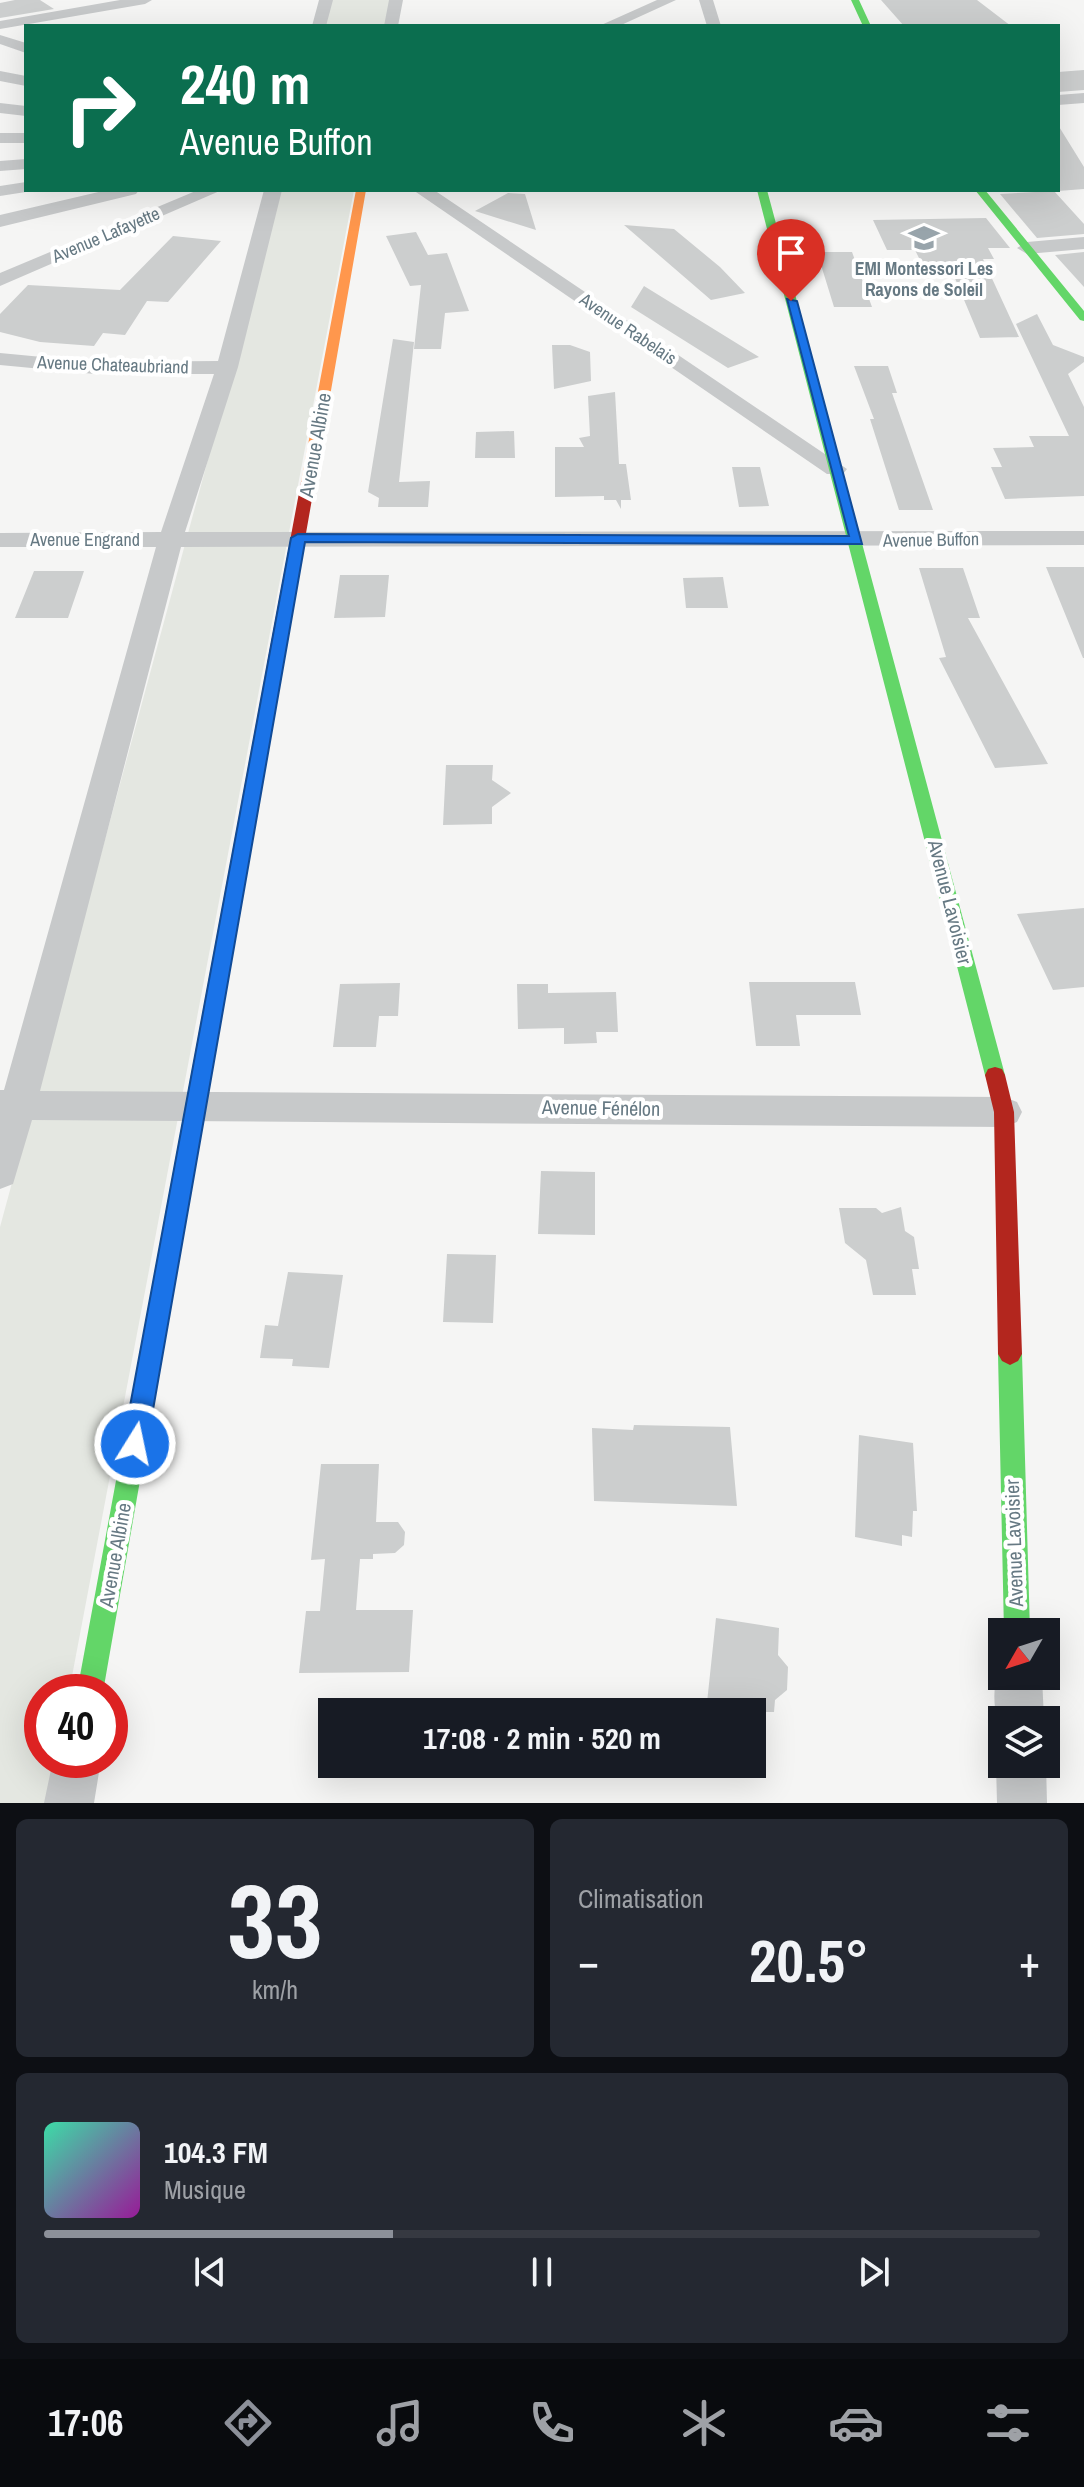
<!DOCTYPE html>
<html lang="fr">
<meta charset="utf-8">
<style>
:root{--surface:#171b24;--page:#242831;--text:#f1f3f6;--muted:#9ea1a6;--line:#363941;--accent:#8c9099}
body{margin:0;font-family:"Archivo Narrow",sans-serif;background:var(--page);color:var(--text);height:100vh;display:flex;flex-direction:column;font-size:30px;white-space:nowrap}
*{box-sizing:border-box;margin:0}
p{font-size:26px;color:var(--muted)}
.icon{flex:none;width:44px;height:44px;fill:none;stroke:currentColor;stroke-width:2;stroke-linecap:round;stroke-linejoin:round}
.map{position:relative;height:1803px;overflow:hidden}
.panel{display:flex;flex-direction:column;gap:16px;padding:16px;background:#0d0f14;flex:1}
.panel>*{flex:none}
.guide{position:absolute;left:24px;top:24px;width:1036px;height:168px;border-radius:0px;box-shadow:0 8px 32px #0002;background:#0b6e4f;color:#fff;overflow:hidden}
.needle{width:52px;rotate:231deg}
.fabs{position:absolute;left:988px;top:1618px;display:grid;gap:16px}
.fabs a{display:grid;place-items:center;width:72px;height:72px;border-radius:0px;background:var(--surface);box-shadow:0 8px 32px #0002;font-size:40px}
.speed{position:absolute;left:24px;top:1674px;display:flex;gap:16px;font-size:40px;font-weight:700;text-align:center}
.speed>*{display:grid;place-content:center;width:104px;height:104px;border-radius:50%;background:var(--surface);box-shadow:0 8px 32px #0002;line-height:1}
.speed .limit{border:12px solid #d22;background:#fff;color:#111}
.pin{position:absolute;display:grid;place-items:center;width:68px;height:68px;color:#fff;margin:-82px -34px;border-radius:50% 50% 50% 0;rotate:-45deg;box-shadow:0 0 8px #0007}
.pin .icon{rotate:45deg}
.me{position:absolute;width:88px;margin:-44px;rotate:10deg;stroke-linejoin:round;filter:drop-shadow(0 0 6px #0008)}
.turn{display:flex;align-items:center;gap:28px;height:168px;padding:0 24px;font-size:36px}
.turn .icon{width:104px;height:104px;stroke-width:2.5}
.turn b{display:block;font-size:56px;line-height:68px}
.big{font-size:60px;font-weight:800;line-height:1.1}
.panel .tile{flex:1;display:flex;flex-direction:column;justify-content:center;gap:12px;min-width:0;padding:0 28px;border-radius:12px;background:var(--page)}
.panel .dial{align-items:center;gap:0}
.dial b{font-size:104px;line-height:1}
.song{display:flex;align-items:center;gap:24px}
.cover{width:96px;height:96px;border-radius:12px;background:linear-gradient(135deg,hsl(160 70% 55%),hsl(300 70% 35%))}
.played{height:8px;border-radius:4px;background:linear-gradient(90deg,var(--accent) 35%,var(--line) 35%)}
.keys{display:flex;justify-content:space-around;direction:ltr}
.heat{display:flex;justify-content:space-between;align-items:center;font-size:44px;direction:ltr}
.panel .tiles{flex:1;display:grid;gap:16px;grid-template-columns:1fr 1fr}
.tile:last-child{grid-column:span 2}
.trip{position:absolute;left:318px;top:1698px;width:448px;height:80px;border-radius:0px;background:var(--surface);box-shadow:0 8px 32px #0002;font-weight:800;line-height:80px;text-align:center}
.tabs{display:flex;height:128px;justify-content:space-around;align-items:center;background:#090b0e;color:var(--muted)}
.tabs .icon{width:56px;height:56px}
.tabs .current{color:var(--accent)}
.tabs b{font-size:36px;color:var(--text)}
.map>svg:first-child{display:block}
.green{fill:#e4e7e1}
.building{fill:#cccece}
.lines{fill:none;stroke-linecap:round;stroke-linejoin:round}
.street{fill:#c7c9ca;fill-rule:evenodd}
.fast{fill:#63d668;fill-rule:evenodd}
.slow{fill:#ff974d;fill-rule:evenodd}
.jam{fill:#b3261e;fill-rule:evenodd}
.route{fill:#1a73e8;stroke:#114b97;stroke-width:2}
.labels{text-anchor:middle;stroke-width:8;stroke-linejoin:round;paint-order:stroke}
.far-street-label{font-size:18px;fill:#667983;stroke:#fff}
.far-poi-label{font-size:18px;font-weight:bold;fill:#667983;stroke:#fff}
.street-label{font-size:20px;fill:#667983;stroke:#fff}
</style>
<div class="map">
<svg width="1084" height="1803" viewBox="0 0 1084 1803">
<rect width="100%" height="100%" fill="#f5f5f4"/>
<path class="green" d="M332 0H390L385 26H325Z
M281 190H354L69 1692H42V1760H56L48 1803H0V1227Z"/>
<path class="building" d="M15 0H40L54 9 0 18V3Z
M881 0H977L1011 26H904Z
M1084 70V90L1058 92V72Z
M1058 125 1084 167V189L1058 191Z
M1054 191 1084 224V234L1037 238 1000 194Z
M508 193 525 194 536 230 475 211Z
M986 218 1010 248H988L994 259H983L1019 337 980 338 949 264H922L915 250H887L873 220Z
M624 225 674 229 720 267 745 293 711 300Z
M416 232 428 255 447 253 469 311 445 313 441 349H414L421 285 410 286 386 236Z
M173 236 221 241 168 302 147 301 125 335 103 333 94 346 40 342 0 332V314L28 285 120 290Z
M817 252H852L872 307H834Z
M1084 252V287L1055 255Z
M644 286 759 357 728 368 631 307Z
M1037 314 1053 345 1084 357V362L1068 374 1084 407V496L1005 499 991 467H1002L993 448 1034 447 1029 436H1069L1016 324Z
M393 339 414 342 399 482 430 481 428 507H378L379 498 368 492Z
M552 345H570L590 352 591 381 554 389Z
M854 366H888L897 393H892L933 510H899L870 419H874Z
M615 392 619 464H626L631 500H621V509L616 500H604V496L555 497V447H584L579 438 590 436 588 396Z
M514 431 515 458H475L476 432Z
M732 467H760L769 506 739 507Z
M1046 567H1084V658H1083Z
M919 568H963L980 618H968L1048 764 995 768 939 658 946 657Z
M34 571H84L68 618H15Z
M340 575H389L385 617 334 618Z
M723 577 728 608H686L683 578Z
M446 765H493L492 780 511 793 492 807V824L443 825Z
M1084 908V987L1053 990 1017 914Z
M749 982H855L861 1015H796L800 1046H756Z
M400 983 398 1016H379L376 1047H333L340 984Z
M517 984H548V993L616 992 618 1032H596L597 1043 564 1044V1028L518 1029Z
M541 1171 595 1172V1235L538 1234Z
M901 1207 905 1231 914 1237 919 1269H912L916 1295H873L866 1260 845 1243 839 1208H876L882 1213Z
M447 1254 496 1255 493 1323 443 1322Z
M288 1272 343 1275 329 1368 292 1366 293 1359 260 1358 265 1325 278 1326Z
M634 1425 730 1427 737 1506 594 1501 592 1428 633 1430Z
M859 1435 913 1443 917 1511H913L912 1537 902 1535V1546L855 1537Z
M321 1464H379L376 1522H398L405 1532 404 1545 395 1553 373 1554V1559H360L356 1610H413L409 1672 299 1673 306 1611H320L325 1559 311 1560Z
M716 1618 779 1628 778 1655 788 1667 787 1690 775 1700 774 1712H706Z"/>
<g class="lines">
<path class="street" d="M120 0H152L145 4 0 29V21Z
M319 0H333L326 26H312Z
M389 0H403L398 26H384Z
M657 0H676L619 26H599Z
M699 0H713L721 26H707Z
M0 35 26 43V53L0 44Z
M0 71 26 76V86L0 81Z
M1084 93V103L1058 105V95Z
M0 103 26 106V116L0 113Z
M0 133H26V143H0Z
M26 159V169L0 171V161Z
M26 182V190L32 191 0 196V186Z
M107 190H139L136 194 0 227V215Z
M198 190H222L0 286V273Z
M264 190H282L238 367 185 532 1084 531V545L181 547 40 1091 1004 1097 1017 1102 1022 1112 1017 1122 1004 1127 32 1120 13 1184 0 1189V1090H4L156 547H0V533L161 532 214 374H95L0 365V353L95 362 218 361Z
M413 190H434L847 469 843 474H827Z
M1084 237V249L1027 254 1017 248 1027 242Z
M1001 1659 1002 1676H1042L1044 1720H1002V1735C992 1711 992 1683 1001 1659Z
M1002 1751V1764H1046L1047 1803H997L996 1764Z
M53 1760H101L94 1803H44Z"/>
<path class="fast" d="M851 0H859L871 26H863Z
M757 190H767L1005 1075 1002 1081 995 1083 988 1081 985 1075Z
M975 190H985L1084 311V321L1080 320Z
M202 1061 209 1063 212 1069 103 1692H77L192 1069 195 1063Z
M1010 1343 1018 1347 1022 1354 1030 1632H1004L998 1354 1002 1347Z"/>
<path class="slow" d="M356 190H366L315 482 308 486 301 482Z
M275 659 283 664 212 1069 209 1075 202 1077 195 1075 192 1069 267 664Z"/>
<path class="jam" d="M308 478 315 482 283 664 275 669 267 664 301 482Z
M995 1067 1002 1069 1005 1075 1014 1112 1022 1354 1018 1361 1010 1365 1002 1361 998 1354 994 1112 985 1075 988 1069Z"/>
</g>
<path class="route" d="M787 299 797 301 862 544 305 542 147 1444 144 1452 135 1456 126 1452 123 1444 291 538 298 534 849 536Z"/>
<defs>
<g id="school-bare" transform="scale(2.4)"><path d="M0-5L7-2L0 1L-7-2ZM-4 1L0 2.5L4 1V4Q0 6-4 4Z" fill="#98a4ab" stroke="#fff" stroke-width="2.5" paint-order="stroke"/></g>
</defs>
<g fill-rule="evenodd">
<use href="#school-bare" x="924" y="238"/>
</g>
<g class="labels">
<g class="far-street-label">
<text transform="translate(106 235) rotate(-23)" y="6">Avenue Lafayette</text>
<text transform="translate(628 329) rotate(34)" y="6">Avenue Rabelais</text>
<text transform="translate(113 365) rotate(2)" y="6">Avenue Chateaubriand</text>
<text x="85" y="546">Avenue Engrand</text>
<text transform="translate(931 540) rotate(-1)" y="6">Avenue Buffon</text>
</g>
<g class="far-poi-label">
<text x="924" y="275">EMI Montessori Les<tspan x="924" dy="21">Rayons de Soleil</tspan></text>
</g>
<g class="street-label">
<text transform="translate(315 445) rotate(-80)" y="7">Avenue Albine</text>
<text transform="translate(950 902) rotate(76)" y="7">Avenue Lavoisier</text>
<text transform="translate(601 1108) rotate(1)" y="7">Avenue Fénélon</text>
<text transform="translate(1014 1543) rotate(-92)" y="7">Avenue Lavoisier</text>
<text transform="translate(115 1555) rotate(-80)" y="7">Avenue Albine</text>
</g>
</g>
</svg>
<div class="fabs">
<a><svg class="needle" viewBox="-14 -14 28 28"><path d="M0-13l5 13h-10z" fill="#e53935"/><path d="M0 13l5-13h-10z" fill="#9ea1a6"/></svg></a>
<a><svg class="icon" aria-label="layers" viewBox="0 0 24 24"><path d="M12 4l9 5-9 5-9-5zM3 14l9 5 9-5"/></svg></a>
</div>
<div class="speed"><div class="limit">40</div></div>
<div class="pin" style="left:791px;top:301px;background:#d93025"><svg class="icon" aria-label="arrive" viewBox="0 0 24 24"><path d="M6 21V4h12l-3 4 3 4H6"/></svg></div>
<svg class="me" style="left:135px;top:1444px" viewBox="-20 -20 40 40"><circle r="17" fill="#1a73e8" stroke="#fff" stroke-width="3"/><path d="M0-11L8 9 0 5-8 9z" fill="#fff"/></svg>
<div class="trip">17:08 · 2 min · 520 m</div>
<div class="guide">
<div class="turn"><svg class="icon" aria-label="right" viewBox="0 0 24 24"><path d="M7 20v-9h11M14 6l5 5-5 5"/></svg><div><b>240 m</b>Avenue Buffon</div></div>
</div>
</div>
<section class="panel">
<div class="tiles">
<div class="tile dial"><b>33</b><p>km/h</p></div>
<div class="tile"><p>Climatisation</p>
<div class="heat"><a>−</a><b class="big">20.5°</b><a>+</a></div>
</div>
<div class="tile">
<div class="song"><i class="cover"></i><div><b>104.3 FM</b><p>Musique</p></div></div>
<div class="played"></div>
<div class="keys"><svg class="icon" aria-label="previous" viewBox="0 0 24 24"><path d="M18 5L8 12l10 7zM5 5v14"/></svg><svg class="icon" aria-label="pause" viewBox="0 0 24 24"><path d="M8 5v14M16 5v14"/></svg><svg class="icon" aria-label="next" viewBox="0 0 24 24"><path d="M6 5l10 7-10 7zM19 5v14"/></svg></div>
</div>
</div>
</section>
<nav class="tabs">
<b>17:06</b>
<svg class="icon current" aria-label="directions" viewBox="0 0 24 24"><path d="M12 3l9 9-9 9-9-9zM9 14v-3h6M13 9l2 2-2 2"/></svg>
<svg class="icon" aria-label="music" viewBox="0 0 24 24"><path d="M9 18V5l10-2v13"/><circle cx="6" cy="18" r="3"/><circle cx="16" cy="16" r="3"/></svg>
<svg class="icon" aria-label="phone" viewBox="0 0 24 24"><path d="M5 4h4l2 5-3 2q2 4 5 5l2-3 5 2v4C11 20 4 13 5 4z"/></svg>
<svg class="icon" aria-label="climate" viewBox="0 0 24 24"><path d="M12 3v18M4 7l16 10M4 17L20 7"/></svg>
<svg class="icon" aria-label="car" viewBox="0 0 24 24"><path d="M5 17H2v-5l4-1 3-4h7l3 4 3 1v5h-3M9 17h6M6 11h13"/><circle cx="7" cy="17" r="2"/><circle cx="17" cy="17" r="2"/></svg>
<svg class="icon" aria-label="filters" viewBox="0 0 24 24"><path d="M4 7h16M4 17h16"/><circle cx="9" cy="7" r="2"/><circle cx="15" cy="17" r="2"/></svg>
</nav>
